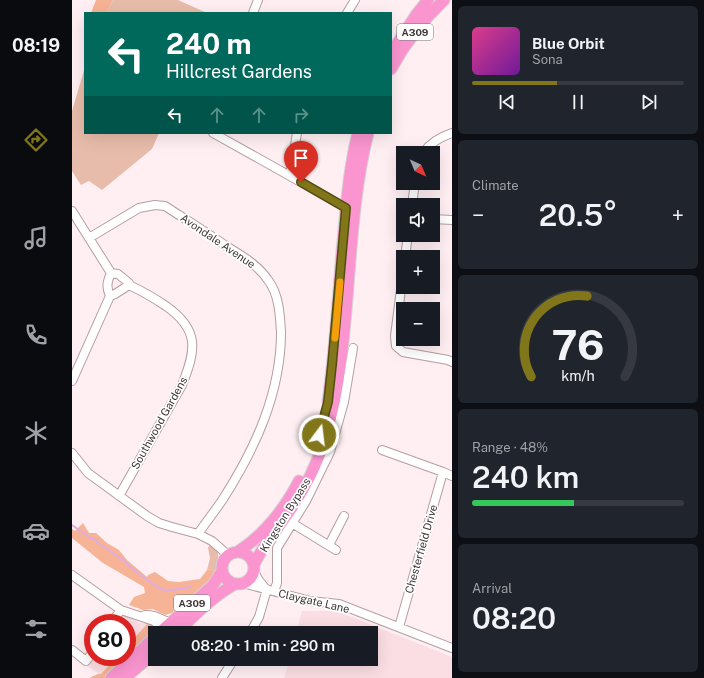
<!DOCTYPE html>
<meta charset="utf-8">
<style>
:root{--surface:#171b24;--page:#20242c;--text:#f1f3f6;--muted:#9ea1a6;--line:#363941;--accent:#82761a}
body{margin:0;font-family:"Public Sans",sans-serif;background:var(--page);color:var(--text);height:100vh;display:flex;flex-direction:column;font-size:15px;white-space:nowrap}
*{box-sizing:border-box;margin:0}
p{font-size:13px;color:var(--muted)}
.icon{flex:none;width:22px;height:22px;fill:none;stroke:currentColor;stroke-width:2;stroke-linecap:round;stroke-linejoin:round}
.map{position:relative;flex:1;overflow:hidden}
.panel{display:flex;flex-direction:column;gap:6px;padding:6px;background:#0d0f14;width:252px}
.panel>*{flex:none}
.hud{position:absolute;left:12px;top:12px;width:308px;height:122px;border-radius:0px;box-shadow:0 4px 16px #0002;background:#00695c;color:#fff;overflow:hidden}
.needle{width:26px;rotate:136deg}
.buttons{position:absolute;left:324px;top:146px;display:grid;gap:8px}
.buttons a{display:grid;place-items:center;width:44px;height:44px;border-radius:0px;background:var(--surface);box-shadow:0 4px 16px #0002;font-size:20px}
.speed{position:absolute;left:12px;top:614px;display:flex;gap:8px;font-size:20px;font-weight:700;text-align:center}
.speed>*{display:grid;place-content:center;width:52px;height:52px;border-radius:50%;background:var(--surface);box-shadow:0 4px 16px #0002;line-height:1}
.speed .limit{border:6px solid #d22;background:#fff;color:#111}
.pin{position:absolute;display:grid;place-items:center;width:34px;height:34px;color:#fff;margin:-41px -17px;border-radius:50% 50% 50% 0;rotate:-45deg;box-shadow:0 0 4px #0007}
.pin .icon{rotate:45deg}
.me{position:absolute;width:44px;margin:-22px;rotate:15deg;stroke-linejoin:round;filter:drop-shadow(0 0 3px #0008)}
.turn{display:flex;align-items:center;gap:14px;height:84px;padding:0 16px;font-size:18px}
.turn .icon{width:52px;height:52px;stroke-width:2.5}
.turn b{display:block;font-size:28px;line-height:34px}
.lanes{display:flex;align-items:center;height:38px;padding:0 16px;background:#0003;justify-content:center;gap:20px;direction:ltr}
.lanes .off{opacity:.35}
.big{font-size:30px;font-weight:600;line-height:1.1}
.panel .card{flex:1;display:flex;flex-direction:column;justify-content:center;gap:6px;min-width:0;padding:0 14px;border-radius:6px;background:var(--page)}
.panel .dial{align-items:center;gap:0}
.dial svg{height:104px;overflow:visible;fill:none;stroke:var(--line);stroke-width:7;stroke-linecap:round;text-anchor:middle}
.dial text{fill:var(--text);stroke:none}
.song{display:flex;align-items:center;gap:12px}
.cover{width:48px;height:48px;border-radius:6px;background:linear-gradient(135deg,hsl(330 70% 55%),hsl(280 70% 35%))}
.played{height:4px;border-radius:2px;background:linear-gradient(90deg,var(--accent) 40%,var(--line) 40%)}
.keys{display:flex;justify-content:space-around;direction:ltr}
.heat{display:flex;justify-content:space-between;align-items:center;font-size:22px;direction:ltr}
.charge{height:6px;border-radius:3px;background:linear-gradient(90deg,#34c759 48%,var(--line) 0)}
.trip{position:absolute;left:76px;top:626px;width:230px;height:40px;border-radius:0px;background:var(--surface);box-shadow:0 4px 16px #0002;font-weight:600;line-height:40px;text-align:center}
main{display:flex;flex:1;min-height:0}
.tab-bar{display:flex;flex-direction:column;width:72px;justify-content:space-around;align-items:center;background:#090b0e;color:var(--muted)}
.tab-bar .icon{width:28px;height:28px}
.tab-bar .on{color:var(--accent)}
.tab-bar b{font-size:18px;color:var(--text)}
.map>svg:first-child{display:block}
.built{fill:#fbdee4}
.green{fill:#e8bcaa}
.forest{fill:#f7b396}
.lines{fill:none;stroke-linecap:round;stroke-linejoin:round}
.stream{stroke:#dfade1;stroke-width:2}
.minor-casing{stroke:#b69da2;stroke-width:10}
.highway-casing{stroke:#d5d3d3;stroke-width:13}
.minor{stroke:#fff;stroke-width:8}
.highway{stroke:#fa95d0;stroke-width:11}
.route-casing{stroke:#544d11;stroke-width:10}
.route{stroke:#82761a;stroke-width:7}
.slow{stroke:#f59e0b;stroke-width:7}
.labels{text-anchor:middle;stroke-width:3.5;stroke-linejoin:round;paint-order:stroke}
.shield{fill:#fff;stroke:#797273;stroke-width:1}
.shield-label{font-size:10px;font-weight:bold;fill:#3f3537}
.street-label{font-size:11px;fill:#3f3537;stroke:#fff}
</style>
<main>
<nav class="tab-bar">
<b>08:19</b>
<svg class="icon on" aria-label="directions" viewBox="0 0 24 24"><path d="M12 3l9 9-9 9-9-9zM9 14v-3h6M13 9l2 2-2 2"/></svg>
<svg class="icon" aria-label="music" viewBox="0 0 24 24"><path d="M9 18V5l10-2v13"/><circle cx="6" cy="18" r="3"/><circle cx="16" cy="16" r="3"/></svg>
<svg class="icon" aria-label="phone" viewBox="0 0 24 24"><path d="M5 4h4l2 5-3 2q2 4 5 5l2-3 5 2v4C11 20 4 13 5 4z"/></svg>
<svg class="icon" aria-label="climate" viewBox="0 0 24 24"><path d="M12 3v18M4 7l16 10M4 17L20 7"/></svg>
<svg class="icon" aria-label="car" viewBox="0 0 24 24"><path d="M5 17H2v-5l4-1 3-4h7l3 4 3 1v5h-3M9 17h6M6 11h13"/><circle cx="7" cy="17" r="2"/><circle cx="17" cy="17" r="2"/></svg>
<svg class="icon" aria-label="filters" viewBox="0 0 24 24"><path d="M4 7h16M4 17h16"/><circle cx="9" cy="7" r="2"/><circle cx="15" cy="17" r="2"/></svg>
</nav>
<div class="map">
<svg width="380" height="678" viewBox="0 0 380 678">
<rect width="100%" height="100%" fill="#ffeff2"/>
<path class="built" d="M230 611H265L380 657V678H212L218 659H299V633H224Z
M50 614 68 623H76L55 646V623H43Z
M21 657H45L29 675 15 666Z"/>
<path class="green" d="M41 0H106L135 13H34Z
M13 67V133H87L80 149 30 190 17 181 9 185 0 171V111Z
M138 544 145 548C147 557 147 564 143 572L139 569 135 570 138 558 136 548Z"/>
<path class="forest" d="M24 0H41L34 13H19Z
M11 523 17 533H24L35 543 47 550 55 560 75 577 76 575 83 572 96 581 107 582 128 579 135 570 139 569 143 572 138 580 119 599 110 603 100 613 93 615 81 609 71 610 57 605 62 597 73 593 72 587 31 563 0 538V529L3 531Z
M76 623 81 624 83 628 82 633 34 678H17L26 674H29L45 657H55V646Z"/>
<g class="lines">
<path class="stream" d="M0 525 20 539H23L25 542 54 562 55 564C67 573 80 586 94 591L119 587"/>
<g class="minor-casing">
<path id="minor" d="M181 13 186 0
M275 13 283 0
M141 133 218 176 274 208
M351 153C358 143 368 137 380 133
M218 176 225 133
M340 205 343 183
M0 211 39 273 46 274 57 283V285L43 294 38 296C34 287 35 282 39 273
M361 219 380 220
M17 238 67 208 83 205 93 206C113 219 134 232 154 246 169 255 186 265 196 280 207 294 208 315 209 332 209 393 183 449 151 499 143 511 134 522 126 534
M333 257 336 235
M331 274 323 336 324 346 331 352 376 360 380 362
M0 381 38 296
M310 450 371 472 380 476
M0 453 16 473 75 516 87 523 100 527 126 534 140 541 156 555
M47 496 110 385C124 350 128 330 94 306 82 298 70 291 57 285
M220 523 264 550
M257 545 272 516
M182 571 186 579 193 588
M0 575 49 610
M171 583 238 601 267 604 380 648
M202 591 205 583V548L234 501 258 452 272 402 281 348
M73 615C87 614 87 621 99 622
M39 623 49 610 82 621 94 632
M327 627 371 472
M178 633 187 617 195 589
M0 650 14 661 21 652
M150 678 162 659"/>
</g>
<g class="highway-casing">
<path id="highway" d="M319 53 344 15 356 0
M319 69C333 43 351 20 372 0
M256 401C263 351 266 301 270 251 274 212 276 172 286 133
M167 551C192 535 214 507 227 481
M150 568a16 16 0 1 1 32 0a16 16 0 1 1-32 0Z
M182 565C190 546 204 531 215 515 231 492 245 465 253 439 282 339 271 233 296 133
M87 633 141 585 150 571
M104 633C122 616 141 596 163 584
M39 678 83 637
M53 678 83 652"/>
</g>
<use href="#minor" class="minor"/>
<use href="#highway" class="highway"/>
</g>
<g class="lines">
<g class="route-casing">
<path id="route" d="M229 182 274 208 260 365 256 402 247 435"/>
</g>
<use href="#route" class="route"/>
<path class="slow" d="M263 338 268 282"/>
</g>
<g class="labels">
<g class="shield">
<rect x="325" y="24" width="36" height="16" rx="3"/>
<rect x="102" y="595" width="36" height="16" rx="3"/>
</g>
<g class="shield-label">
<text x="343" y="36">A309</text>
<text x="120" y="607">A309</text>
</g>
<g class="street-label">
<text transform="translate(146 241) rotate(34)" y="4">Avondale Avenue</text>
<text transform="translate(87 423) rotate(-61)" y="4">Southwood Gardens</text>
<text transform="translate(213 515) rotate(-58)" y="4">Kingston Bypass</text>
<text transform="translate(349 549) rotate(-74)" y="4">Chesterfield Drive</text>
<text transform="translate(242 601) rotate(13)" y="4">Claygate Lane</text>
</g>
</g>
</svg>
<div class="buttons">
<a><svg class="needle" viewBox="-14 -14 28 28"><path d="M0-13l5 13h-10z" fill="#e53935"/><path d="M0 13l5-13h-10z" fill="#9ea1a6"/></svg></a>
<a><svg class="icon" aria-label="sound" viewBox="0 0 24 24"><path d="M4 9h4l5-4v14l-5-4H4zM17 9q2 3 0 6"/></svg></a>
<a>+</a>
<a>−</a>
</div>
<div class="speed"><div class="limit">80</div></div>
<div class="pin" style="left:229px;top:182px;background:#d93025"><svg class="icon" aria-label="arrive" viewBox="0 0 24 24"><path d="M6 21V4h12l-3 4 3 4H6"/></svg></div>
<svg class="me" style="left:247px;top:435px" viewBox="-20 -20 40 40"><circle r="17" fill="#82761a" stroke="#fff" stroke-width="3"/><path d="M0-11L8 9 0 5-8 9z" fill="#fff"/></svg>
<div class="trip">08:20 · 1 min · 290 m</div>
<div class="hud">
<div class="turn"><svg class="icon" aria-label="left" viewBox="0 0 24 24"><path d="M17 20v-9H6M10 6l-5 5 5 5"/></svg><div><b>240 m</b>Hillcrest Gardens</div></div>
<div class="lanes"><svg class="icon" aria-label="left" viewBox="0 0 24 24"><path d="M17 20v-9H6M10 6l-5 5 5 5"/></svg><svg class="icon off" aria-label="ahead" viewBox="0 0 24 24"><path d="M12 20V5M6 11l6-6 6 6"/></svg><svg class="icon off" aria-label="ahead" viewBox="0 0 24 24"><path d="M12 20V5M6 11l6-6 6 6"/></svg><svg class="icon off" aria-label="right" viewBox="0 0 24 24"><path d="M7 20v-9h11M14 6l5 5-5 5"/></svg></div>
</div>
</div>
<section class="panel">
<div class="card">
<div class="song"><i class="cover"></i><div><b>Blue Orbit</b><p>Sona</p></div></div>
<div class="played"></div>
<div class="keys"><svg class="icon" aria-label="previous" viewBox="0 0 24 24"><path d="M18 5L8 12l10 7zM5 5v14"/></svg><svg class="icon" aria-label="pause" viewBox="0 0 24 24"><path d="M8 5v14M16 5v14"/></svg><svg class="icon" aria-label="next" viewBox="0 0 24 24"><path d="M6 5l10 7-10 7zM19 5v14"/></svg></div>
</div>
<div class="card"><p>Climate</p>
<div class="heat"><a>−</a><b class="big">20.5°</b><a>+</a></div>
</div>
<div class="card dial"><svg viewBox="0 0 100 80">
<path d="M14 69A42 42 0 1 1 86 69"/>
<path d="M14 69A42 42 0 0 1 57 7" stroke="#82761a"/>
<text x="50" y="56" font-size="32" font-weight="700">76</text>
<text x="50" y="72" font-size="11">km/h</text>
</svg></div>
<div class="card"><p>Range · 48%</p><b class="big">240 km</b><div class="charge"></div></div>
<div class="card"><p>Arrival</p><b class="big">08:20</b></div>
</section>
</main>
